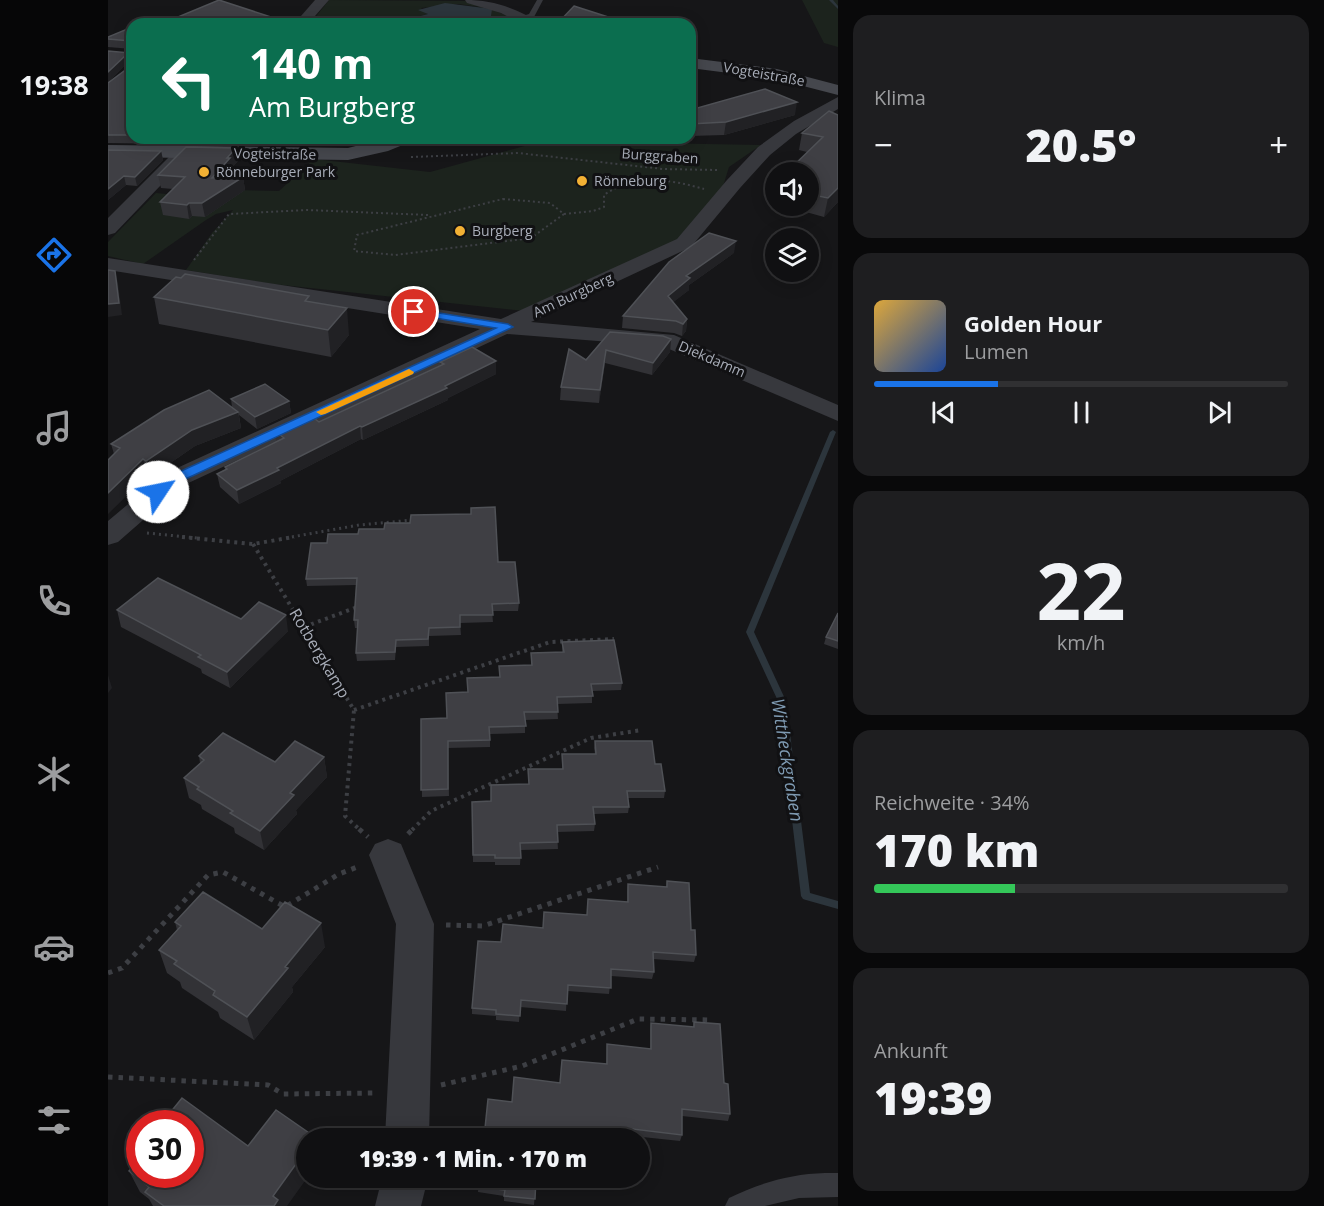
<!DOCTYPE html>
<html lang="de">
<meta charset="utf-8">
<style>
:root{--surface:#101012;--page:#1e1e20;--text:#f1f3f6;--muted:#9c9d9f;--line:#303032;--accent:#1a73e8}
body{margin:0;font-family:"Open Sans",sans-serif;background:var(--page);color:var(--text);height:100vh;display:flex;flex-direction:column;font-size:22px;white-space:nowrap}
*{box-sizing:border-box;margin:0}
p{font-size:20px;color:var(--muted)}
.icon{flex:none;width:33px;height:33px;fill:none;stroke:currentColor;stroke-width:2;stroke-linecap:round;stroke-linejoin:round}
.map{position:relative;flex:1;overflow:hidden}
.sheet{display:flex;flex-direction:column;gap:15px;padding:15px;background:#09090a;width:486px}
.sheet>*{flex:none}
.guide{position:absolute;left:18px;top:18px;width:570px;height:126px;border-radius:18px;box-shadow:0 3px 15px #0003,0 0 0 2px var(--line);background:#0b6e4f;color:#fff;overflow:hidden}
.fabs{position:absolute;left:657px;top:162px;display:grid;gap:12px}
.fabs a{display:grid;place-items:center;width:54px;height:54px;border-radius:50%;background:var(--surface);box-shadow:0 3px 15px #0003,0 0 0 2px var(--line);font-size:30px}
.speed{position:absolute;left:18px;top:1110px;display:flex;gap:12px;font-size:30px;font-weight:700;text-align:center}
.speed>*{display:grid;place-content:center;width:78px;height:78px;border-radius:50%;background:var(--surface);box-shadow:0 3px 15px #0003,0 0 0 2px var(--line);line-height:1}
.speed .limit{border:9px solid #d22;background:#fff;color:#111}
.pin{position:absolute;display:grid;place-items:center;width:51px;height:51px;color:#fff;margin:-26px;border:3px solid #fff;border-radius:50%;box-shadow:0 2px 6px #0007}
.me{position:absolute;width:66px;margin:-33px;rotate:56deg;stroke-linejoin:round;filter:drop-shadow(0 0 4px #0008)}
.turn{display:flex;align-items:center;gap:21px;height:126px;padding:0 24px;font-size:27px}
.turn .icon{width:78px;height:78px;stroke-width:2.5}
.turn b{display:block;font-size:42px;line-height:51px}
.big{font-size:45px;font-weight:800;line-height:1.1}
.sheet .card{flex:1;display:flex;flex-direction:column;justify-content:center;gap:9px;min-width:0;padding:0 21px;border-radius:18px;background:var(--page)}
.sheet .dial{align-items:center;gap:0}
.dial b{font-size:78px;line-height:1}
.song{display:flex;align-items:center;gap:18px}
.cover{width:72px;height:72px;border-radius:9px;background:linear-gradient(135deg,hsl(40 70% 55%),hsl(220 70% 35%))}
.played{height:6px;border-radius:3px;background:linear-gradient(90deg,var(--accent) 30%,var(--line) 30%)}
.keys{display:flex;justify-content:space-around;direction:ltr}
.heat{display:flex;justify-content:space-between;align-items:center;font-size:33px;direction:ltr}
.charge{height:9px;border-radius:4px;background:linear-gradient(90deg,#34c759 34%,var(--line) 0)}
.trip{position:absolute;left:188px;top:1128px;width:354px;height:60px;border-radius:30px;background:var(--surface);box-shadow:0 3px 15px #0003,0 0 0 2px var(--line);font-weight:800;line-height:60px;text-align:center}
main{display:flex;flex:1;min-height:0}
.dock{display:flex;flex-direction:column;width:108px;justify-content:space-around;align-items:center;background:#060607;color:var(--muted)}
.dock .icon{width:42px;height:42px}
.dock .current{color:var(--accent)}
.dock b{font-size:27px;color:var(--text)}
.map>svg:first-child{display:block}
.green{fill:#1c231d;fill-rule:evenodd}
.water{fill:#2c353c}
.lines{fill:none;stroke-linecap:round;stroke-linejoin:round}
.stream{fill:#2c353c;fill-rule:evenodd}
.path-far4{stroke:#3d3f44;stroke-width:1.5;stroke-dasharray:1.5 2;stroke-linecap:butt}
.path-far3{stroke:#3d3f44;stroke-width:2;stroke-dasharray:2 3;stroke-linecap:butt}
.path-far2{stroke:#3d3f44;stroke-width:3;stroke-dasharray:2 4;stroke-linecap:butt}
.path-far1{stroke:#3d3f44;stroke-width:4;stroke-dasharray:3 4.5;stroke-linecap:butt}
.path{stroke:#3d3f44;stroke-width:5;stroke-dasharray:4.5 6;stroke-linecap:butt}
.lane{fill:#37383d;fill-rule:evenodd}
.street{fill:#37383d;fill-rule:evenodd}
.secondary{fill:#45474d;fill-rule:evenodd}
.wall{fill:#323236}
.shaded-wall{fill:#212124}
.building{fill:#3f3f44;stroke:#4f5156;stroke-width:1.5}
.route{fill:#1a73e8;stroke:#114b97;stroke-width:1.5}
.slow{fill:#f59e0b}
.poi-dot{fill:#f2b134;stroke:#111113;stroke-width:2}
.labels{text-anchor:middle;stroke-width:6;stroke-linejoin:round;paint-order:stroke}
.far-street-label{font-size:14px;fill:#a8adb8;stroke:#111113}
.far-poi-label{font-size:14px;fill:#a8adb8;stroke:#111113;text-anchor:start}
.street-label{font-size:16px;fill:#a8adb8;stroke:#111113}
.water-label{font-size:18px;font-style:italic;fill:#7f9bb3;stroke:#111113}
</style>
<main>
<nav class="dock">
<b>19:38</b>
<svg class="icon current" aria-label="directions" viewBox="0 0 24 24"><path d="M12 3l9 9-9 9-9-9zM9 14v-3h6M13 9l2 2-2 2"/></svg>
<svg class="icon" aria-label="music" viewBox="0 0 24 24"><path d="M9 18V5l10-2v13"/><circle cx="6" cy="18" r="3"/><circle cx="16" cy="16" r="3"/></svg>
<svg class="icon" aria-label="phone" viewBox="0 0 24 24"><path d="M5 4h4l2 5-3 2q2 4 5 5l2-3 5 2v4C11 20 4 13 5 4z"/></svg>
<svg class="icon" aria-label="climate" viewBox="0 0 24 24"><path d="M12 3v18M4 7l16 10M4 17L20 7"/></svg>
<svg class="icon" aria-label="car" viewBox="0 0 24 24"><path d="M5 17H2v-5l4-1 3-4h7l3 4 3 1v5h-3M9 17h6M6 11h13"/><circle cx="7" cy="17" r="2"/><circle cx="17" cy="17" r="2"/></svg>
<svg class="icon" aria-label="filters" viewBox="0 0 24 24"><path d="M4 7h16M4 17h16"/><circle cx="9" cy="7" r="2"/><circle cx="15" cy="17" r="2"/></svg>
</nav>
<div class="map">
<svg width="730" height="1206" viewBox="0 0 730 1206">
<rect width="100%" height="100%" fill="#161618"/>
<path class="green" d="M221 0 362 1 405 18 409 24H202ZM350 4 372 7 368 23 335 19 310 22 305 18 320 14 313 8Z
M694 0H730V47L716 43Z
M435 141 653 145 621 167 612 196 574 238 416 311 165 284 78 270 104 233 125 210 108 214 98 220 35 264 0 256V242L48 193 101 198 129 190 171 191 206 159 322 172Z"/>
<path class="water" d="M337 3 384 9 383 16 379 21 368 23 325 19 303 21 305 18 320 14 310 10Z"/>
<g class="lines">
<path class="stream" d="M721 0H725L730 6V9Z
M725 430 728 432 646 632 678 701 702 893 730 901V909L698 900 695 899 693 896 670 701 638 632 722 432Z"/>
<path class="path-far4" d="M326 24H352"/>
<path class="path-far3" d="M303 157 410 153 555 169 609 170
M395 199 442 203 456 214 423 238 287 255 246 251 249 235Z
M456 214 485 211 496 207V195C526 174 562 179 596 189
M86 260 121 214 200 210 320 215"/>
<path class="path-far2" d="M39 533 89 538
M178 538 251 525 305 520"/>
<path class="path-far1" d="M74 537 145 544 186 537
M145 544 246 710 237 816 252 830
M196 627 252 606
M246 710 442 642 506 639
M304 830 323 811 483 738 534 730"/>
<path class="path" d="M251 829 260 837
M300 834 305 829
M338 925 375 926 550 867
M0 973 14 968 100 875 115 872 177 907 231 874 252 866
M0 1077 160 1085 175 1094 266 1093
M333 1085 414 1066 530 1019 604 1020"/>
<path class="lane" d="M429 0H435L426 17 411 19V17L421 14Z
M717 1173H730V1197L691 1198 657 1206H617L621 1198C652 1183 682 1174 717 1173Z"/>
<path class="street" d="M207 0H221L200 24H186Z
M357 0C380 0 398 5 418 15L421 24H407L406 20 393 13 359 3Z
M730 97V109L688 134 662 155 632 188 583 247 423 322 566 335 730 405V421L554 346 399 334 74 486 10 542 0 545V521L56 474 372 329 0 270V258L393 319 569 239 619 180 650 147 686 121Z
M80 138H98L7 233 0 235V218Z
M280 839 293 844 326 924 321 1138H277L288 924 261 855 267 844Z
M274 1178H320L313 1206H267Z"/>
<path class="secondary" d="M582 58 669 69 730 85V95L668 79 582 68Z
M279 138H304L302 142 280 151 240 160 0 157V145L240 148Z"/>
</g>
<path class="wall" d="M24 27V49L0 47V37Z
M0 51 22 53 24 52V138H70L67 144 0 143V83L24 65V63H19L0 82Z
M582 110 687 115 616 135 582 136Z
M730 115V202L716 217 687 209 688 206H700V172H680V171L699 152 691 150 694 133Z
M408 138H431L428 141Z
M0 150 53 151 55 160 29 186 18 185 0 200Z
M130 161 124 167V171L118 177H135L137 190 97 217 84 216 81 219 55 215 52 202 65 189 53 188 50 175Z
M626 253 581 285V290L565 302 579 319 578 331 574 336 566 333 514 328 515 316Z
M73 278 201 301 241 335 223 357 51 324 46 297Z
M502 332 563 339 562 352 544 375 497 363 491 403 452 400 453 387Z
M388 361V374L340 398V400L255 440 253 439 172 481 173 483 131 504 112 487 109 474 117 470V467L168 441 167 431 211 422 332 366V362Z
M123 399 181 401 183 413 149 429 131 415 133 428 87 446 42 477 6 454 3 444 124 407Z
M390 562 411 603 410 611H384L385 622 352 623 353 635 321 636V646L288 647 287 660 249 661 248 653 250 628H247L246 620 248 585 199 586 198 579Z
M9 610 133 619 180 631 122 688 94 673 93 669 13 627Z
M730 613V649L716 644 718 637Z
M454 642 514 683 513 690 484 691V703L449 704 450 719 417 720V733L382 734V747L340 748 341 796 314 797 313 719 339 718 360 692 392 677 391 666 423 665V653L454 652Z
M487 741 547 764 557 791 556 798H520L521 807 520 813 486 814 487 824 486 831 449 832 450 849 413 850 412 865H387V862H365L364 802 383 801 421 784 420 769H454V754H487L486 748Z
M91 756 167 762 216 757 219 777 188 810 189 814 156 850 127 833 126 828 94 809 93 805 81 798 76 778 92 763Z
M559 881 583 930 588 955 586 962 545 959 546 972 544 979 503 976 501 994 459 991 458 1011 412 1007 411 1022 388 1020V1016L364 1014V1008L393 942 435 928 479 915 480 899 519 902V891L520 884 558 887Z
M67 922 154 929 217 947 184 987 185 992 146 1040 112 1018 110 1012 74 988 72 982 59 973 51 950 69 930Z
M586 1022 616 1083 622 1114 620 1121 574 1116V1135L572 1141 525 1136 404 1102 498 1064 499 1044 542 1049V1029L543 1023 585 1027Z
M21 1171 179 1206H45L41 1199 32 1192Z
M371 1178H476L475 1184 428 1179 426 1205 396 1201V1196L370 1192Z"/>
<path class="shaded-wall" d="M169 19V24H152Z
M18 55 19 63 0 82V72Z
M689 102 687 115 616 135 618 122Z
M128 148 130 161 124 167V171L106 191 104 178 119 158Z
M53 151 55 160 29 186 27 177Z
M16 176 18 185 0 200V189Z
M135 177 137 190 97 217 94 203Z
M730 188V202L716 217 720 198Z
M81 203 84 216 81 219 79 205Z
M628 241 626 253 581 285V290L558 308 560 296 578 276Z
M7 271 10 283 14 315 0 317V304Z
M239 308 241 335 223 357 220 330Z
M579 319 578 331 574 336 575 324Z
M563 339 562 352 544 375 545 363Z
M498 350 497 363 491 403 492 390Z
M388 361V374L340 398V400L255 440 254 427Z
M181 401 183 413 149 429 147 417Z
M130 412 133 428 87 446 42 477 38 461 84 430Z
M252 426 253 439 172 481 173 483 131 504 129 490 169 468Z
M35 459 39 476 0 514V493Z
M178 615 180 631 122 688 119 672Z
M0 675 4 688 0 693Z
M216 757 219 777 188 810 189 814 156 850 152 831 182 793Z
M213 923 217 947 184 987 185 992 146 1040 139 1017 177 967Z
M198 1150 199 1178 179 1206H166L165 1196Z"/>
<path class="building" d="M111 0 169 19 152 24H31L43 19 58 22Z
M466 6 522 24H449Z
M24 27V42L23 41 0 39V37Z
M0 51 22 53 24 52V55H18L0 72Z
M24 57V135H0V83L24 65Z
M657 89 689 102 618 122 582 124V110Z
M721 111 730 115V188L720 198 700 194V172H681L680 171 715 137 694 133Z
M78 147 128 148 119 158H122L104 178 135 177 94 203H81L79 205 52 202 77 177 50 175Z
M0 150 53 151 27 177 16 176 0 189Z
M601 233 628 241 578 276 582 278 560 296 579 319 575 324 568 321 515 316 561 262Z
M0 270 7 271 11 303 0 304Z
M77 274 201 296 197 301 239 308 220 330 46 297 68 277 73 278Z
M502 332 555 336 563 339 545 363 498 350 492 390 453 387 461 349 478 360Z
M364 347 388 361 337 386 339 388 254 427 252 426 169 468 171 470 129 490 109 474 119 469 117 467 176 438 167 431 202 415 211 422 336 364 332 362Z
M157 384 181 401 147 417 123 399Z
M101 390 130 412 84 430 38 461 35 459 0 493V460L12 448 3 444 56 410Z
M387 507 390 562H407L411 603 384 604 385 615H352V627L321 628 320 639 288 640 287 652 248 653 250 620H246L249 578 198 579 203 543H219L220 534H250L251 529H276L277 523H302L303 515 363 514V508Z
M50 578 133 619 151 602 178 615 119 672 90 657 93 655 9 610Z
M730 613V641L718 637Z
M506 640 514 683 483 684 485 696 449 697 450 712H416L418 726 381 727 382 740 340 741V789L313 790V719L339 718 338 693 360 692 359 678 392 677 391 666 424 665 423 653 456 652 454 642Z
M115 733 167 762 187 741 216 757 182 793 186 795 152 831 122 813 125 811 89 789 91 787 76 778 96 760 91 756Z
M487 741H544L547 764H553L557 791H519L521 807H485L487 824 449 825 450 842 412 843 413 858H387V855H365L364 802 383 801V785L421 784 420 769H455L454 754H488Z
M559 881 581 883 583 930H587L588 955 545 952 546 972 503 969V988L460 985 459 1004 413 1000 412 1016 388 1014V1010L364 1008 370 941 393 942 395 924 435 928 436 912 479 915 480 899 520 902V884L559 887Z
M95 892 154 929 177 902 213 923 177 967 180 968 139 1017 105 995 107 991 66 964 69 961 51 950 73 926 67 922Z
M586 1022 612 1024 616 1083 620 1084 622 1114 574 1109V1135L525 1129V1138H376L380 1099 404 1102 406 1077 452 1083 454 1060 499 1064V1044L543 1049V1023L586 1027Z
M74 1098 140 1146 168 1110 207 1137 206 1138H198V1150L165 1196 170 1200 166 1206H56L37 1192 41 1187 21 1171 32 1159V1174H82V1124H53Z
M371 1178H428L427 1199 396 1196 397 1190 371 1187Z"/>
<path class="route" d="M306 309 400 324 405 327 69 483 54 495H45V490L60 477 388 328 303 314 301 312Z"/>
<path class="slow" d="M301 369 306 372 305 374 217 414 213 415 208 412Z"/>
<g class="poi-dot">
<circle cx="96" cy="172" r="6"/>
<circle cx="474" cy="181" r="6"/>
<circle cx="352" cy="231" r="6"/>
</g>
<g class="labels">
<g class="far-street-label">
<text transform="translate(656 74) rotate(10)" y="5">Vogteistraße</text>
<text transform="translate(167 154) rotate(1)" y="5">Vogteistraße</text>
<text transform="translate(552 156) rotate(4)" y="5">Burggraben</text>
<text transform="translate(465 295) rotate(-25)" y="5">Am Burgberg</text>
<text transform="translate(604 359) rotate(23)" y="5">Diekdamm</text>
</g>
<g class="far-poi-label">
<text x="108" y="177">Rönneburger Park</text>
<text x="486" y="186">Rönneburg</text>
<text x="364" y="236">Burgberg</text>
</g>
<g class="street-label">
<text transform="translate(212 653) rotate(59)" y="6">Rotbergkamp</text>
</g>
<g class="water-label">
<text transform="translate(679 760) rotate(81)" y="6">Wittheckgraben</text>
</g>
</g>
</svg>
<div class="fabs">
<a><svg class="icon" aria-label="sound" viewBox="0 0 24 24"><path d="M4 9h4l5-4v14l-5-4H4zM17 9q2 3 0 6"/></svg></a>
<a><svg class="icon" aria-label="layers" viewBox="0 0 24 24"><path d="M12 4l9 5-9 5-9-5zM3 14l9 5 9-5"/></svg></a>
</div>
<div class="speed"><div class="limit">30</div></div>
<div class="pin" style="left:306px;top:312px;background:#d93025"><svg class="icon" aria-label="arrive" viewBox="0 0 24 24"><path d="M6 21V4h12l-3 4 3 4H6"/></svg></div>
<svg class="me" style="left:50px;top:492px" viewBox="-20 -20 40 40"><circle r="19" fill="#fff"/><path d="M0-13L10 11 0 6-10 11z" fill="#1a73e8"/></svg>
<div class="trip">19:39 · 1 Min. · 170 m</div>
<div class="guide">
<div class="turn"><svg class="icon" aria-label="left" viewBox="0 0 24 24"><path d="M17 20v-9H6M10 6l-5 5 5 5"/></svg><div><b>140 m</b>Am Burgberg</div></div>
</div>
</div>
<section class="sheet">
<div class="card"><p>Klima</p>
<div class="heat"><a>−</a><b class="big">20.5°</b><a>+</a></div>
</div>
<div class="card">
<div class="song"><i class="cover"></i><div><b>Golden Hour</b><p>Lumen</p></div></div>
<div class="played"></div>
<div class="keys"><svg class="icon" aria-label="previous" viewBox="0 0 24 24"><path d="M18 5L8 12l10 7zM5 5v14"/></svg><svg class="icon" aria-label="pause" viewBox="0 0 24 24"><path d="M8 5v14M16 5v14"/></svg><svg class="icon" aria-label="next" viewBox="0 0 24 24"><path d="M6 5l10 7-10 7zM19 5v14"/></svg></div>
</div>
<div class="card dial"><b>22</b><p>km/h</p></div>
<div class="card"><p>Reichweite · 34%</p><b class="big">170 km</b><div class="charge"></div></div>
<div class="card"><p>Ankunft</p><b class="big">19:39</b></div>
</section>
</main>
